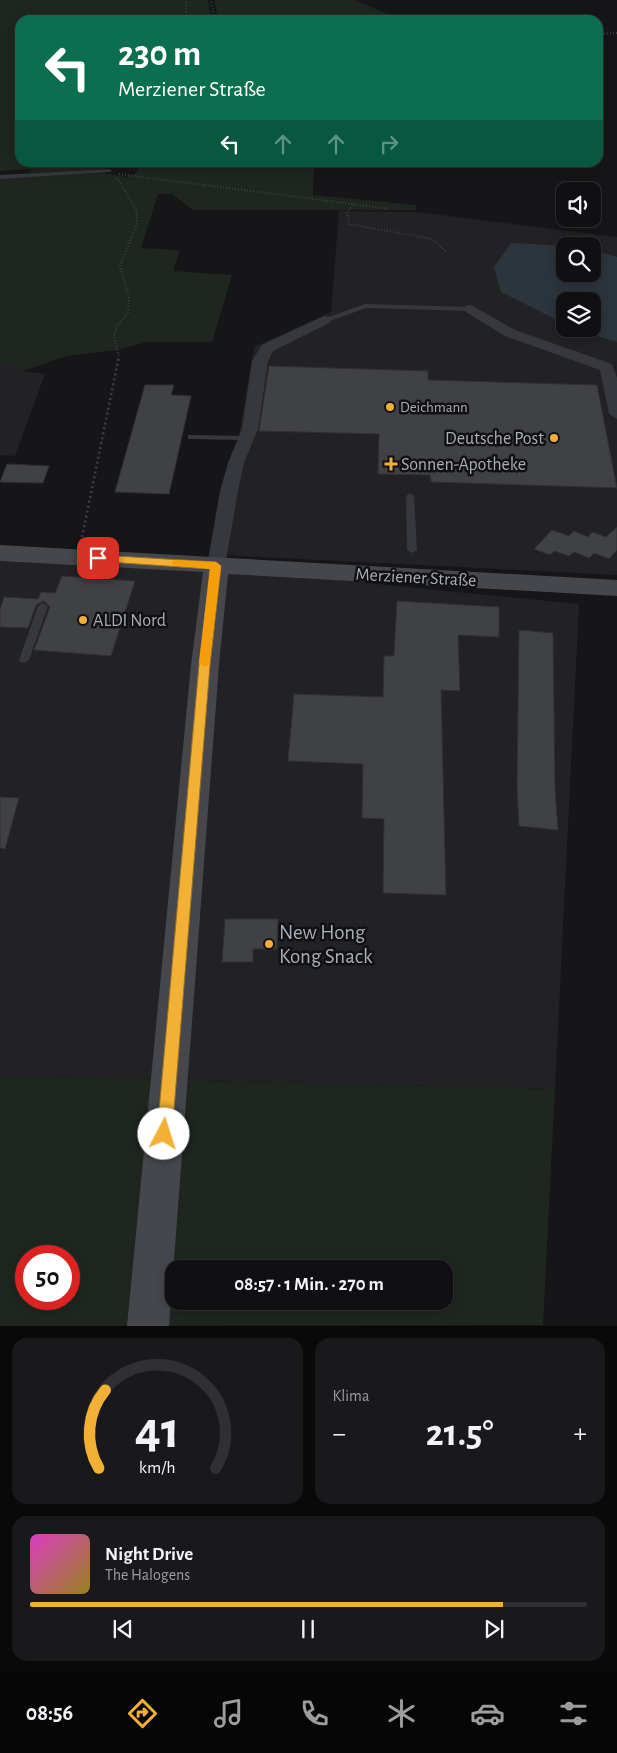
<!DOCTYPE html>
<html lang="de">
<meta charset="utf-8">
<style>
:root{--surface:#101012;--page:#19191b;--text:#f1f3f6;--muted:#9c9d9f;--line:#303032;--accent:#f2b134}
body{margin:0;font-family:"Alegreya Sans",sans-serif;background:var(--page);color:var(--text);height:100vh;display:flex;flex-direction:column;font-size:19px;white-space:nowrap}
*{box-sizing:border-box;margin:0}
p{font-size:16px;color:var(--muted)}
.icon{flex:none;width:28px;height:28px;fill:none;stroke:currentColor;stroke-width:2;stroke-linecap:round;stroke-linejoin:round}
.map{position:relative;height:1326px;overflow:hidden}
.sheet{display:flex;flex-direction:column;gap:12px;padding:12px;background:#09090a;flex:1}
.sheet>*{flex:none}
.guide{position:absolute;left:15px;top:15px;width:588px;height:152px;border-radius:15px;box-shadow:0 2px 12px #0003,0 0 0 1px var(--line);background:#0b6e4f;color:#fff;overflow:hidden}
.tools{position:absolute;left:556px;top:182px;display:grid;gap:10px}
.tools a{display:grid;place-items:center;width:45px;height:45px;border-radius:10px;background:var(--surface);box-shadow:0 2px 12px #0003,0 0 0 1px var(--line);font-size:25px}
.speed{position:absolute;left:15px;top:1245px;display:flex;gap:10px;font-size:25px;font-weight:700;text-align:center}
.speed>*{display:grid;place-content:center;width:65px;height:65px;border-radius:50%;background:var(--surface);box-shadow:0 2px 12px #0003,0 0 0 1px var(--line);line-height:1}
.speed .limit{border:8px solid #d22;background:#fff;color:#111}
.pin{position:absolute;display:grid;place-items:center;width:42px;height:42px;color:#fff;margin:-21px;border-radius:10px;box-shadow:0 2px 8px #0006}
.me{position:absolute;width:55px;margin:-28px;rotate:5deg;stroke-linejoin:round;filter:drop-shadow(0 0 4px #0008)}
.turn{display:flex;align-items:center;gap:18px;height:105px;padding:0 20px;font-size:22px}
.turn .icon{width:65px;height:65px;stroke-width:2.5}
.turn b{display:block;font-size:35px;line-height:42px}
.lanes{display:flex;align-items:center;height:48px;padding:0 20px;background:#0003;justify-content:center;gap:25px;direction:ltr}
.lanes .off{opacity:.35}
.big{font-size:38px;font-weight:600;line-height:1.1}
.sheet .card{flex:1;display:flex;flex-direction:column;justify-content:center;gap:8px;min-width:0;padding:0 18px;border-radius:15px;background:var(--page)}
.sheet .dial{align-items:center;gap:0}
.dial svg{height:130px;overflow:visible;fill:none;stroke:var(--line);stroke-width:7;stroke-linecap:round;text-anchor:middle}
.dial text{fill:var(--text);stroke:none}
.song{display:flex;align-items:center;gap:15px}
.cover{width:60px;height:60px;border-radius:8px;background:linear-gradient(135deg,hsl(310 70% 55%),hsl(50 70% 35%))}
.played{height:5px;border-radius:2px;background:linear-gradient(90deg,var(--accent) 85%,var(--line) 85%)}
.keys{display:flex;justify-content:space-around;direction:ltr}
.heat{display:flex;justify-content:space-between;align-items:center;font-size:28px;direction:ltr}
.sheet .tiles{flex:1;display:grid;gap:12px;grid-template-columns:1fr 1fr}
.card:last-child{grid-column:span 2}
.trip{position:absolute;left:165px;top:1260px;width:288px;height:50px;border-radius:15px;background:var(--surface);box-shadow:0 2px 12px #0003,0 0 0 1px var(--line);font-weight:600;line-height:50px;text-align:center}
.tab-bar{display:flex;height:80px;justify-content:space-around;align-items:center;background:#060607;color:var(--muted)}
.tab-bar .icon{width:35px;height:35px}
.tab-bar .selected{color:var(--accent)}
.tab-bar b{font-size:22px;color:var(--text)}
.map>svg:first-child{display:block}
.built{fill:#222225;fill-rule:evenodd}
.green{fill:#1e261f;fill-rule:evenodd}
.water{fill:#2c353c}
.building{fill:#404145;stroke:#303034}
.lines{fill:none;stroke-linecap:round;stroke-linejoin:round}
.path-far1{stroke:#3d3f44;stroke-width:2;stroke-dasharray:1 2;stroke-linecap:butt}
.path{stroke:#3d3f44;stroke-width:2.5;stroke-dasharray:2 3;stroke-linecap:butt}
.lane{fill:#37383d;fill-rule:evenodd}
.street{fill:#37383d;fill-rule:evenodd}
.secondary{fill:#45474d;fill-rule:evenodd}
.route{fill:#f2b134;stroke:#9d7322}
.slow{fill:#f59e0b}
.poi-dot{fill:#f2b134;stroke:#111113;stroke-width:2}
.labels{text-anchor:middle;stroke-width:5;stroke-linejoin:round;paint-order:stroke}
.far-poi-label{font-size:15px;fill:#a8adb8;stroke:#111113;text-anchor:start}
.poi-label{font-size:18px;fill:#a8adb8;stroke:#111113;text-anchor:start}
.street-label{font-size:18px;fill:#a8adb8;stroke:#111113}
.near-poi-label{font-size:21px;fill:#a8adb8;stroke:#111113;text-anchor:start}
</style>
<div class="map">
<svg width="617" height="1326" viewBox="0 0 617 1326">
<rect width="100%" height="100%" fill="#161618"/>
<path class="built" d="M339 211 417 212 617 237V575L219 555 213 538 240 430 254 347 331 312ZM565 246H592V274H565ZM565 301H592V329H565Z
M0 365H15L24 371 45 374 15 456 0 455Z
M0 557 196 566 579 604 555 1089 0 1075Z"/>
<path class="green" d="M0 0H208L211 16 198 20H20V162L118 163 103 169 31 173V169L0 171Z
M214 0H355L402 20H214L218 19Z
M139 162 314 163 313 195 416 205V210H193L172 194H158L141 248 180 250 173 271 232 275 212 342H147L116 350 66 356 24 371 15 365H0V178L102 173 127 177 136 173Z
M0 1075 555 1089 543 1325 0 1326ZM26 1256H69V1299H26ZM174 1269H444V1301H174Z"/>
<path class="water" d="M511 243 569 246H565V274H592L593 250 617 257V342L574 329H592V301H565V324L501 292 494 267Z"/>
<path class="building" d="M269 366 428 371V380L597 385 617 488 431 482 430 475 378 474 379 434 259 431Z
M145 385H174L171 395 191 396 169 494 115 492Z
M7 464 49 466 43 483 0 482Z
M617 527V550L609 559 594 553 589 558 574 552 569 556 554 551 550 555 534 549 552 530 569 536 574 531 588 537 592 532 606 537Z
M62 576 135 581 111 656 34 650 50 607 44 601 36 605 28 628 0 627V609L4 597 38 599 41 592 55 593Z
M397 601 499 607V637L458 635 460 691 441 690 446 895 383 893 384 819 362 818 363 764 288 761 294 694 383 697 384 656H394Z
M519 630 553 633 555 789 558 830 519 826 517 786Z
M0 797 19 798 5 849 0 848Z
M225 919H278L277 949H253V962H222Z"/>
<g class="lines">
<path class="path-far1" d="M164 20 186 17V0
M207 20 214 16 211 0
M598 34 617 33
M119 174 390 209
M117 178 137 211V223L120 266 129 296 128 313 117 326 114 337 119 357
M353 205 347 212 349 224 432 239 447 252"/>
<path class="path" d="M81 542 119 356"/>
<path class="lane" d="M109 169 112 171 111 172 0 179V175Z
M365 304 471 307 475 309 471 311 366 308 327 322 320 320Z
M188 435 246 436 250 438 246 440 191 439H188Z
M410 493 414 496 417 550 412 553 407 550 406 496Z
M43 603 48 606 29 660 24 663 20 662 19 660 38 606Z"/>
<path class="street" d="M471 305 515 330 612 364 617 378V419L609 414 600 370 505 336 466 312 464 309 466 306Z
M324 316 329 317 331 320 329 323 273 351 268 361 258 429 244 463 238 491 225 566 223 570H209L207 566 220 491 228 463 242 429 252 361 262 345Z"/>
<path class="secondary" d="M0 545 617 580V596L228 574 219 665 169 1326H127L191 665 203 572 0 561Z"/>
</g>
<path class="route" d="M98 555 216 562 221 566 210 665 172 1134 170 1139 164 1141 159 1139 157 1134 199 665 210 569 94 561V556Z"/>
<path class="slow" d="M176 560 216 562 221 566 209 665 205 667 199 663 210 569 172 565V561Z"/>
<g class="poi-dot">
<circle cx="390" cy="407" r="5"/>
<circle cx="554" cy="438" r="5"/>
<path d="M388.5 456.5h5v5h5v5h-5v5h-5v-5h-5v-5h5z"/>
<circle cx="83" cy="620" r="5"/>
<circle cx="269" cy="944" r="5"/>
</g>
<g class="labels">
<g class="far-poi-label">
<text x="400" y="412">Deichmann</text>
</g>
<g class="poi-label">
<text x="544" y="444" text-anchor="end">Deutsche Post</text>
<text x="401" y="470">Sonnen-Apotheke</text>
<text x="93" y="626">ALDI Nord</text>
</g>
<g class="street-label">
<text transform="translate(416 577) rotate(3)" y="6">Merziener Straße</text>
</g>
<g class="near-poi-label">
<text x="279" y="939">New Hong<tspan x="279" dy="24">Kong Snack</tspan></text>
</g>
</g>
</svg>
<div class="tools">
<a><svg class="icon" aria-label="sound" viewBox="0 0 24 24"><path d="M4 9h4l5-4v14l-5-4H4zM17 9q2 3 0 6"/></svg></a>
<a><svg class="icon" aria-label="search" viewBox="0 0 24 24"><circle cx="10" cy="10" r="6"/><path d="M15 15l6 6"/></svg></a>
<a><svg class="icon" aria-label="layers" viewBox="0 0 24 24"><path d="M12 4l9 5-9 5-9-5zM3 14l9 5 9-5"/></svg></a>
</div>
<div class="speed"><div class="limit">50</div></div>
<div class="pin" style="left:98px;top:558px;background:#d93025"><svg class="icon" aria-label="arrive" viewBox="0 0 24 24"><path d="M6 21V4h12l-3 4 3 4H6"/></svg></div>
<svg class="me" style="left:164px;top:1134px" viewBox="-20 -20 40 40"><circle r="19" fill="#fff"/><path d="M0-13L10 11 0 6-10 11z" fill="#f2b134"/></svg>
<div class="trip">08:57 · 1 Min. · 270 m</div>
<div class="guide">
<div class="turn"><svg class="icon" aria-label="left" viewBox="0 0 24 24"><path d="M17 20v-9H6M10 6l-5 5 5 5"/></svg><div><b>230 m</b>Merziener Straße</div></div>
<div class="lanes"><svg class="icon" aria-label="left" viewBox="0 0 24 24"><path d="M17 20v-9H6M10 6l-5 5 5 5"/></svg><svg class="icon off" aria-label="ahead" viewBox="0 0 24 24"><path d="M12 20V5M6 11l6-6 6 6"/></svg><svg class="icon off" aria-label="ahead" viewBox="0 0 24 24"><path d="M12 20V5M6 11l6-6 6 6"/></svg><svg class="icon off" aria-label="right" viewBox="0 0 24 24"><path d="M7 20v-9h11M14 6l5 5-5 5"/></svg></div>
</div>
</div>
<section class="sheet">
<div class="tiles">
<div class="card dial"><svg viewBox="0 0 100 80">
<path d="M14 69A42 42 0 1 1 86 69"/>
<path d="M14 69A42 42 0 0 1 18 21" stroke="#f2b134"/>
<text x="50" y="56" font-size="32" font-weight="700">41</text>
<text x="50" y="72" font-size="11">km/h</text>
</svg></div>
<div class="card"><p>Klima</p>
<div class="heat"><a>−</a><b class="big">21.5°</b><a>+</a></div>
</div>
<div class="card">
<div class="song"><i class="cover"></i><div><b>Night Drive</b><p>The Halogens</p></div></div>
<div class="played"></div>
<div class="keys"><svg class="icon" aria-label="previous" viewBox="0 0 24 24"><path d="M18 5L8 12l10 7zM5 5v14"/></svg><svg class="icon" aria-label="pause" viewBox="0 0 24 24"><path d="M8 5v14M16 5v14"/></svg><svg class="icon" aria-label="next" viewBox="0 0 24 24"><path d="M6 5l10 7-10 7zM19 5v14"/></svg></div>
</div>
</div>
</section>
<nav class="tab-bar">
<b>08:56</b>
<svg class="icon selected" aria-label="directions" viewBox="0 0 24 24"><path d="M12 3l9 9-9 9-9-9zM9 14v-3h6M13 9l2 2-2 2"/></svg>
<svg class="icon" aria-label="music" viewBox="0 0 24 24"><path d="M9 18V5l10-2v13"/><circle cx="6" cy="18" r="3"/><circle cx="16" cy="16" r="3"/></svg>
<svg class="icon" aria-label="phone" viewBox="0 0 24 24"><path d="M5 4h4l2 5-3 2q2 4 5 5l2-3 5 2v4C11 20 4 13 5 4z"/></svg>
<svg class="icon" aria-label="climate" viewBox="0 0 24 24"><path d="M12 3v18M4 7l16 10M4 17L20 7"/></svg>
<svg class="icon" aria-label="car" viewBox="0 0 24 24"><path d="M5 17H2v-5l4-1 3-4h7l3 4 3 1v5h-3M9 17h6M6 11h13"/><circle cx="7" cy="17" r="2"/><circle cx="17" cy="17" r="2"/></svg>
<svg class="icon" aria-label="filters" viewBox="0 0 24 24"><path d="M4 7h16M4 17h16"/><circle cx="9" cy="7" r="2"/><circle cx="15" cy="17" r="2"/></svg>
</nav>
